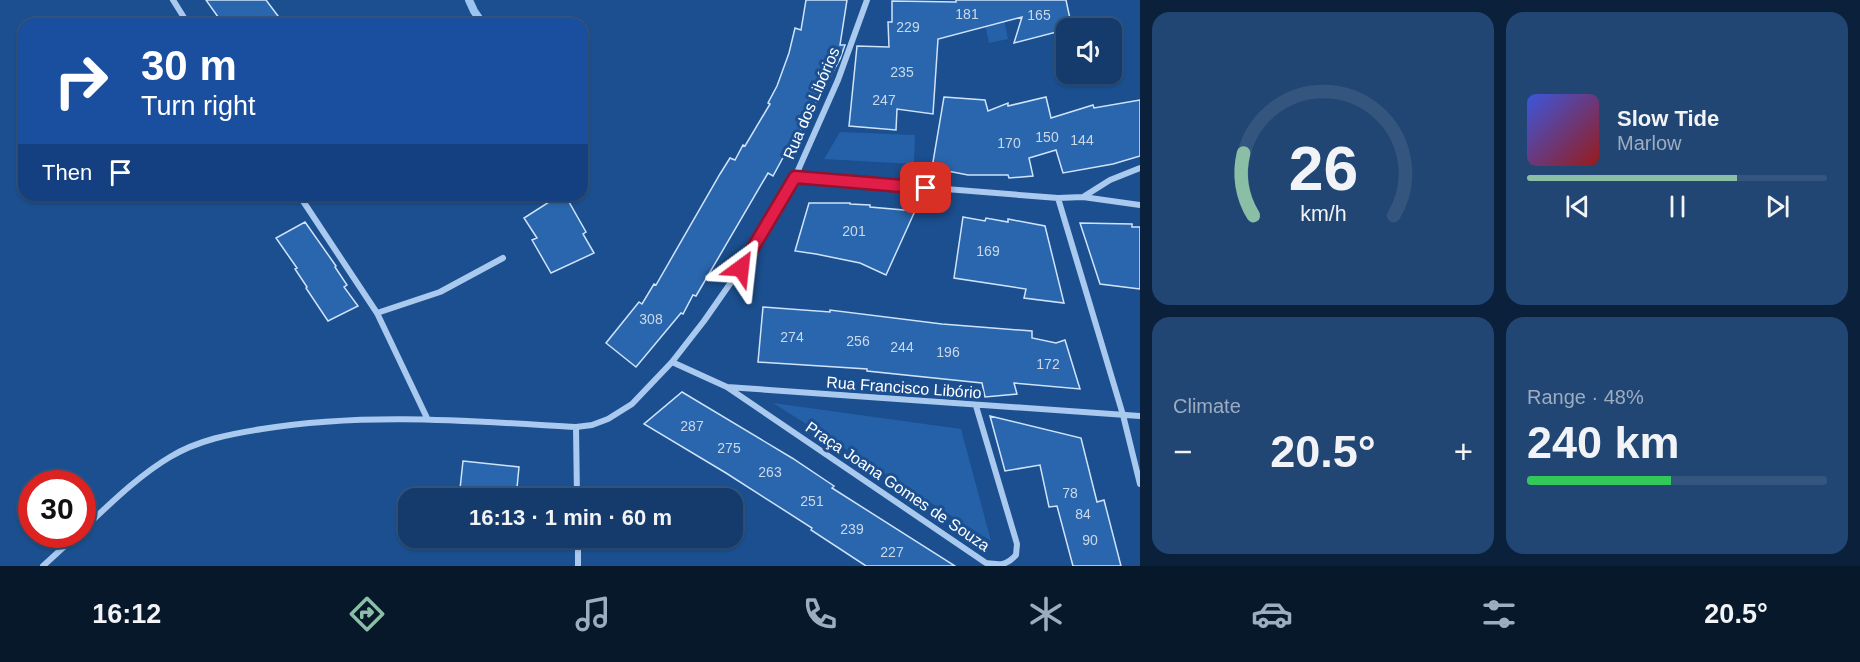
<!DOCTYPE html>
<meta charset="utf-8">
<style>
:root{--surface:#143b6b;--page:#214673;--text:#f1f3f6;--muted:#9dadc1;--line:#33557e;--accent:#8abfa5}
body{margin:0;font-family:Arial,sans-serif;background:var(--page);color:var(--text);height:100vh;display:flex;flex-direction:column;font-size:22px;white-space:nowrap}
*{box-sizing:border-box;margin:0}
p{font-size:20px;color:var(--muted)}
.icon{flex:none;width:33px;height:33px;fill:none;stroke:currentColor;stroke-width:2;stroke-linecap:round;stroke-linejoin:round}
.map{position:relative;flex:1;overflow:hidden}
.sheet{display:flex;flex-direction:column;gap:12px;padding:12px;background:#0b203b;width:720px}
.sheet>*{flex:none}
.hud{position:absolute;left:18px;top:18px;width:570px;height:183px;border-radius:18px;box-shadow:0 2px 4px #0004,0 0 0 2px var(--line);background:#1a4fa0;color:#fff;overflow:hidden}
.tools{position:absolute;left:1056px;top:18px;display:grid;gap:12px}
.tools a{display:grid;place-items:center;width:66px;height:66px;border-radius:12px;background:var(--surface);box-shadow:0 2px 4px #0004,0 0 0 2px var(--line);font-size:30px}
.speed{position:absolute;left:18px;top:470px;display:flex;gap:12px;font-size:30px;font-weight:700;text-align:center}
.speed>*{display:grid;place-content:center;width:78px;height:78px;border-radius:50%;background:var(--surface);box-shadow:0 2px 4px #0004,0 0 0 2px var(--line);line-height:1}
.speed .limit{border:9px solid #d22;background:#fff;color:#111}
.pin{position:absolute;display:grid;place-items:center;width:51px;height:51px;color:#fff;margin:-26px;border-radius:12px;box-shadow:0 3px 9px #0006}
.me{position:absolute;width:66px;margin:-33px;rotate:30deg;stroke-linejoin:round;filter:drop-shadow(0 0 4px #0008)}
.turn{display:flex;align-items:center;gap:21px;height:126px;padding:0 24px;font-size:27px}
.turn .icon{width:78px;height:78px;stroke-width:2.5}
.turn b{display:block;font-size:42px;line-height:51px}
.then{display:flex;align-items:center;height:57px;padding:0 24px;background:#0003;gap:12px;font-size:22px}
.big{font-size:45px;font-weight:600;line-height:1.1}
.sheet .widget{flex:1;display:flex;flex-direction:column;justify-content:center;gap:9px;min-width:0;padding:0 21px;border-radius:18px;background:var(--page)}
.sheet .dial{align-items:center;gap:0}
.dial svg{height:156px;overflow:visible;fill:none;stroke:var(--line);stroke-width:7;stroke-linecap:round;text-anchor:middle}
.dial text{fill:var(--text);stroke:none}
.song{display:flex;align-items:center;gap:18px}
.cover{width:72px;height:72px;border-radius:9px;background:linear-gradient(135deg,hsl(230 70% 55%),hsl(0 70% 35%))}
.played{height:6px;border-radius:3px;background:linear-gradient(90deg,var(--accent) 70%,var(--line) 70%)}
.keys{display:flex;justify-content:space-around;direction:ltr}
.heat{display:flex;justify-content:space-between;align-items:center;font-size:33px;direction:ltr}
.charge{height:9px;border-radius:4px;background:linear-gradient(90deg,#34c759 48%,var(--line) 0)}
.sheet .tiles{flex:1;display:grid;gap:12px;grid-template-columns:repeat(2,1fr)}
.trip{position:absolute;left:398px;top:488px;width:345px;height:60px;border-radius:18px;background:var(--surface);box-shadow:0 2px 4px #0004,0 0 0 2px var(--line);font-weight:600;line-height:60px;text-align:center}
.tabs{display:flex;height:96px;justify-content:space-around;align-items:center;background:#08182b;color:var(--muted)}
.tabs .icon{width:42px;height:42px}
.tabs .selected{color:var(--accent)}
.tabs b{font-size:27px;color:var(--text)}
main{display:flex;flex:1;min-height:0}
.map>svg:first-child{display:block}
.green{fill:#2461a8}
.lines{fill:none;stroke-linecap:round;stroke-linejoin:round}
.stream{stroke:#9cc4f0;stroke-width:8}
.building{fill:#2a66ad;stroke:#cfe3fa;stroke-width:1.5}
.minor{stroke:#a9c9ee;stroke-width:6}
.route-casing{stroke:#92132f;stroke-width:15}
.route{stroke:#e11d48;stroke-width:10}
.labels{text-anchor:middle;stroke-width:6;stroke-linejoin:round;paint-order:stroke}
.number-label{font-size:14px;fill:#cad9ea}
.street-label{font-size:16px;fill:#fff;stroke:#1b4f8f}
</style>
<main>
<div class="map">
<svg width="1140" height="566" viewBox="0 0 1140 566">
<rect width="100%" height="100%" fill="#1b4f8f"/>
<path class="green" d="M980 0H1000L1008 39 989 43Z
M840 132 915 135 914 164 824 159Z
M773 403 961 429 991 541Z"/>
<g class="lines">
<path class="stream" d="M469 0 474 11 483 24"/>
</g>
<path class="building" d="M206 0H266L284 24H223Z
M806 0H847L840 45H845L840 59 787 155 785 154 773 176 768 173 696 296 693 295 683 314 681 313 636 367 606 343 639 302 642 304 654 284 656 285 720 174 730 158 735 160 743 145 745 146 770 104 768 103 777 86 789 53 795 28 801 30Z
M956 0H1066L1072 28 1014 43 1022 17 938 39 933 114 897 109 896 130 849 126 857 46 889 47 888 22H892V1L956 2Z
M944 97 985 100 988 111 1008 103V106L1046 97 1051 118 1093 105 1094 108 1140 100V156L1113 164 1063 173 1056 150 1029 158 1033 176 1009 178 1008 175H968L932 168Z
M560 195H565L586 232 583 234 594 253 551 273 532 240 537 238 524 218Z
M809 203H850V204L870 205V207L915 211 886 275 860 263 816 254 795 251Z
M963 217 985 221 986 218 1008 222V219L1045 226 1064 303 1024 298 1026 289 954 278Z
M305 222 336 266 335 267 347 285 344 287 358 306 328 321 306 288 307 287 295 269 297 268 276 238Z
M1080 223 1132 224V227H1140V289L1100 284Z
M763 307 830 312V310L942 324 1032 331V338L1056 343 1065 340 1080 389 1014 383 1017 394 985 397 982 383 867 371V369L758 362Z
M682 392 792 458 834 486 832 488 955 566H866L811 530 812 528 726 473 644 424Z
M990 416 1081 438 1097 502 1104 500 1121 566H1073L1057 506 1049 507 1040 465 1005 471Z
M463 461 519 467 516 498H459Z"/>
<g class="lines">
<path class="minor" d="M173 0 188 24
M795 177 1058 198 1083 197 1140 205
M299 195 377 313 427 418
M1083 197 1110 180 1140 168
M1058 198 1123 415 1140 484
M377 313 440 292 503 258
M672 362 727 387 1140 416
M727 387 986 563C1000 565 1006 566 1016 555L1017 544 976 406
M576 427 577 498
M82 530C110 504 138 476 170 457 198 440 230 434 262 429 366 412 472 421 576 427L592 425 608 419 632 404 672 362 704 321 741 268 795 177 838 80 867 0
M578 537V566
M43 566 78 534"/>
</g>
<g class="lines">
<g class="route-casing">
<path id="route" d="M741 268 795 177 926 188"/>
</g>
<use href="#route" class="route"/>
</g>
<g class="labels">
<g class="number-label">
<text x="967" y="19">181</text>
<text x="1039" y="20">165</text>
<text x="908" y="32">229</text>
<text x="902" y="77">235</text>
<text x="884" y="105">247</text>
<text x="1047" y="142">150</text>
<text x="1082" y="145">144</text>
<text x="1009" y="148">170</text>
<text x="854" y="236">201</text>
<text x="988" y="256">169</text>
<text x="651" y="324">308</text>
<text x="792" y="342">274</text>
<text x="858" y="346">256</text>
<text x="902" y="352">244</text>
<text x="948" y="357">196</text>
<text x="1048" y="369">172</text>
<text x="692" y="431">287</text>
<text x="729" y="453">275</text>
<text x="770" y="477">263</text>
<text x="1070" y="498">78</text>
<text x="812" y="506">251</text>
<text x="1083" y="519">84</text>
<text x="852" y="534">239</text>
<text x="1090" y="545">90</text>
<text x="892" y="557">227</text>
</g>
<g class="street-label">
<text transform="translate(811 103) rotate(-67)" y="6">Rua dos Libórios</text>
<text transform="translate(904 387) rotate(4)" y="6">Rua Francisco Libório</text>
<text transform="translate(898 486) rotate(34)" y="6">Praça Joana Gomes de Souza</text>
</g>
</g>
</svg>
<div class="tools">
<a><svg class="icon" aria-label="sound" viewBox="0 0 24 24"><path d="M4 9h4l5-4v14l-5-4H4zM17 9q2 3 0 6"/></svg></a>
</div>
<div class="speed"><div class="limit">30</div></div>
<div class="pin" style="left:926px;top:188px;background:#d93025"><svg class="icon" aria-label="arrive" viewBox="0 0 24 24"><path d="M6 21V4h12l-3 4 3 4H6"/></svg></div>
<svg class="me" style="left:741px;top:268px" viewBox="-20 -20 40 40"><path d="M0-17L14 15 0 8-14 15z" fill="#e11d48" stroke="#fff" stroke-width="4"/></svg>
<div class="trip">16:13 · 1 min · 60 m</div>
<div class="hud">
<div class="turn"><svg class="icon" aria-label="right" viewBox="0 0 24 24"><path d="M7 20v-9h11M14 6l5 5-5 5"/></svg><div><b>30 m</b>Turn right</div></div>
<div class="then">Then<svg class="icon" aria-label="arrive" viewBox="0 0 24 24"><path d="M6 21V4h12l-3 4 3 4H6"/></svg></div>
</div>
</div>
<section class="sheet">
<div class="tiles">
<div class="widget dial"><svg viewBox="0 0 100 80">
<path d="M14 69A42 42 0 1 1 86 69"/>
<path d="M14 69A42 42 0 0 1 9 37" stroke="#8abfa5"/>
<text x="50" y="56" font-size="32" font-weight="700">26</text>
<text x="50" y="72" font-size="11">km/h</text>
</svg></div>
<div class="widget">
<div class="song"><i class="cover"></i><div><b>Slow Tide</b><p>Marlow</p></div></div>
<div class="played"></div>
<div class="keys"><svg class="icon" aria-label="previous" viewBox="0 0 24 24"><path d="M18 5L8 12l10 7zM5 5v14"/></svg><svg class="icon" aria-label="pause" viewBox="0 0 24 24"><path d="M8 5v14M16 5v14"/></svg><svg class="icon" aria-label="next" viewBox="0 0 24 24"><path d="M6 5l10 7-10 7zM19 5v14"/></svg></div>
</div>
<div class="widget"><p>Climate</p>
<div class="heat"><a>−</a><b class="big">20.5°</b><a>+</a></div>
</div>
<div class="widget"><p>Range · 48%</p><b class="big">240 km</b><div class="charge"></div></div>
</div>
</section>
</main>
<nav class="tabs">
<b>16:12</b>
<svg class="icon selected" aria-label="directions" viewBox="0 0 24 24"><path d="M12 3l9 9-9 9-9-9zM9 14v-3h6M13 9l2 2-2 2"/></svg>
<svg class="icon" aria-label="music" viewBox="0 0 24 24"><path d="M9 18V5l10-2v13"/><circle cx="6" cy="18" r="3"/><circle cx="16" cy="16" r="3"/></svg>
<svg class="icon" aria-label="phone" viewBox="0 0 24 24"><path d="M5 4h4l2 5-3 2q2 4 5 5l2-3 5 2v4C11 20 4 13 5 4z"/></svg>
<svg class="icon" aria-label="climate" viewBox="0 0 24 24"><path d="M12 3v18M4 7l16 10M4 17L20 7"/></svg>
<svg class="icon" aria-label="car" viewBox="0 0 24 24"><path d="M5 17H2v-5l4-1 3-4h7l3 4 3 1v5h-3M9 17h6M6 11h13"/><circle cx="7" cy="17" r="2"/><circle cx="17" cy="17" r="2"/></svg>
<svg class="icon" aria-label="filters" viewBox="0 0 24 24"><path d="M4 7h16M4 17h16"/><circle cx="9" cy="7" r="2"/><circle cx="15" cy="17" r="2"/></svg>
<b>20.5°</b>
</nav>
